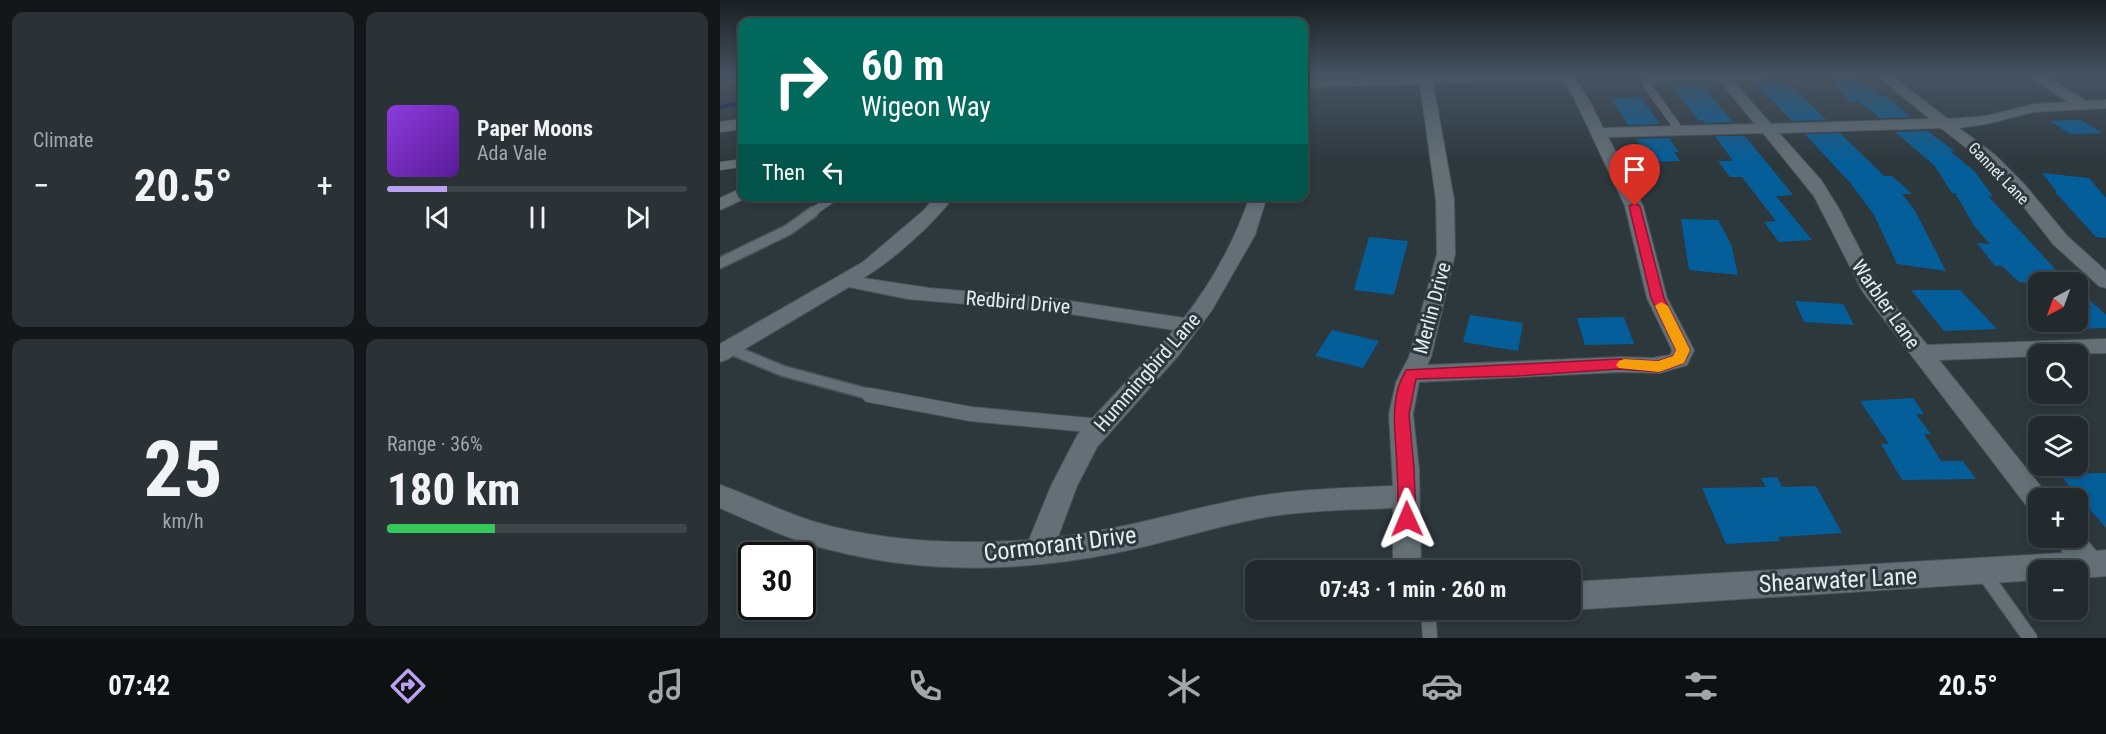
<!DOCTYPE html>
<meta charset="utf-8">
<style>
:root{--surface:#222a2e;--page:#2a3236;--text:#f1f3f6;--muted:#a2a7aa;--line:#3f464a;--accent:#bca0f2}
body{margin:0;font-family:"Roboto Condensed",sans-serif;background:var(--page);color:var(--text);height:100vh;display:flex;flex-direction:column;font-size:22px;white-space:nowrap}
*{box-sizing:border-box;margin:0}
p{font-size:20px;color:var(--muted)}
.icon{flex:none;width:33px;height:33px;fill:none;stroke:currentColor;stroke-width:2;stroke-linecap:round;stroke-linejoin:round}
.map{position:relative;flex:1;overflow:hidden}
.panel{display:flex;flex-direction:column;gap:12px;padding:12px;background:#131719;width:720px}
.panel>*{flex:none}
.guide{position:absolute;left:18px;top:18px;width:570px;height:183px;border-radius:12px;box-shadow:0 3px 9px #0003,0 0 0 2px var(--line);background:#00695c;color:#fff;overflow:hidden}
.needle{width:39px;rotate:221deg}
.tools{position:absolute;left:1308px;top:272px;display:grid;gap:12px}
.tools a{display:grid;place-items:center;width:60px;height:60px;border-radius:12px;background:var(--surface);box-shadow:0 3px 9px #0003,0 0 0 2px var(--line);font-size:30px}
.speed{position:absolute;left:18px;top:542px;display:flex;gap:12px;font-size:30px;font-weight:700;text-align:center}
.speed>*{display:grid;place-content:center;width:78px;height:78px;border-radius:50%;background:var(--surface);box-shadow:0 3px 9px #0003,0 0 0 2px var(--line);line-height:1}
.speed .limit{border:3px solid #111;border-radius:9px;background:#fff;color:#111}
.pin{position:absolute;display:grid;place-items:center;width:51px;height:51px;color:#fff;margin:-62px -26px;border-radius:50% 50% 50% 0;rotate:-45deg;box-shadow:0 0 6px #0007}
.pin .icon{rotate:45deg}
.me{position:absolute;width:66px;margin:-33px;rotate:359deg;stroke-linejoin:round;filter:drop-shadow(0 0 4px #0008)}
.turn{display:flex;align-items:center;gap:21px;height:126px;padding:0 24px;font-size:27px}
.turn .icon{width:78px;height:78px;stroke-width:2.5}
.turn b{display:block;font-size:42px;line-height:51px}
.then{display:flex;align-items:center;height:57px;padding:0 24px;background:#0003;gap:12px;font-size:22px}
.big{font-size:45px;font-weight:700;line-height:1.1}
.panel .tile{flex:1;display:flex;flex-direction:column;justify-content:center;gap:9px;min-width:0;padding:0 21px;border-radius:12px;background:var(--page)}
.panel .dial{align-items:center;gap:0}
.dial b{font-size:78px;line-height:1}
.song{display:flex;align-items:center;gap:18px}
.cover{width:72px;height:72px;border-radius:9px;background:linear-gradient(135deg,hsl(270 70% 55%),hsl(270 70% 35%))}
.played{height:6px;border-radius:3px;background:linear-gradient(90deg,var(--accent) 20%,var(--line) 20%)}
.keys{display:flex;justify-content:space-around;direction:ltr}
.heat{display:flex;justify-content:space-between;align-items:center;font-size:33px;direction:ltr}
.charge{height:9px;border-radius:4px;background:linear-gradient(90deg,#34c759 36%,var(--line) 0)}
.panel .tiles{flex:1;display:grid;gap:12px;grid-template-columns:repeat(2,1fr)}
.trip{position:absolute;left:525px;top:560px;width:336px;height:60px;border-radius:12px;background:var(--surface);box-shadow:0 3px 9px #0003,0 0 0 2px var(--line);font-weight:700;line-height:60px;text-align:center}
.tabs{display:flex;height:96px;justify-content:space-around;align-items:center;background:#0e1112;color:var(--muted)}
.tabs .icon{width:42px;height:42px}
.tabs .on{color:var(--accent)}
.tabs b{font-size:27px;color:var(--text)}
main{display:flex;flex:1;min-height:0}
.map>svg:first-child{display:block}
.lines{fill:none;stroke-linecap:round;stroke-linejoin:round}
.stream{stroke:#08195d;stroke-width:4}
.building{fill:#045e9a}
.service-far2-casing{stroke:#4b5559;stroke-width:9}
.service-far1-casing{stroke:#4b5559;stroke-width:13}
.service-casing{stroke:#4b5559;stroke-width:16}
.minor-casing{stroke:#4b5559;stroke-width:2}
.tertiary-casing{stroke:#4b5559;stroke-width:2}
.service-far2{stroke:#647076;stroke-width:8}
.service-far1{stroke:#647076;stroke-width:10}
.service{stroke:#647076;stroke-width:14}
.minor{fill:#647076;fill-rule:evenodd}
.tertiary{fill:#647076;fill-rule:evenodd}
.route{fill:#e11d48;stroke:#92132f;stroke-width:1.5}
.slow{fill:#f59e0b}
.labels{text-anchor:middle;stroke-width:6;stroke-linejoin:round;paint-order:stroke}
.far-street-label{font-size:16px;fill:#e6edf1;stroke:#2d383d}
.street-label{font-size:20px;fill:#e6edf1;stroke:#2d383d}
.near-street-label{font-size:24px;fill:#e6edf1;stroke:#2d383d}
</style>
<main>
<section class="panel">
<div class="tiles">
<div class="tile"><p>Climate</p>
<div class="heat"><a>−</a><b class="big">20.5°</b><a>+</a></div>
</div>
<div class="tile">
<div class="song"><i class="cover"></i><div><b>Paper Moons</b><p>Ada Vale</p></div></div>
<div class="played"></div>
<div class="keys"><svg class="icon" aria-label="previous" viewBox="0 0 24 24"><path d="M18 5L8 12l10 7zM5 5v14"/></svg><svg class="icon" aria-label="pause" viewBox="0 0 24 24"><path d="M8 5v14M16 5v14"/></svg><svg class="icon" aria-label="next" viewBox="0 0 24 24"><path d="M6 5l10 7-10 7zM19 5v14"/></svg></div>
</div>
<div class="tile dial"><b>25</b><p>km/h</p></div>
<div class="tile"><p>Range · 36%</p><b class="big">180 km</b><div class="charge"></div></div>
</div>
</section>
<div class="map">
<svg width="1386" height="638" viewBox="0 0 1386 638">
<rect width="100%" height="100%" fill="#2d383d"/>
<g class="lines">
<path class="stream" d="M0 107 22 103"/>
</g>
<path class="building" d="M1134 75 1160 96H1166L1190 117 1160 118 1139 102H1130L1112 84H1118L1109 76Z
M1045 79H1059L1067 87 1072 86 1106 120 1072 121 1033 81Z
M980 82 1013 122 985 123 983 120H978L949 83Z
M920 97 930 110 940 124 908 125 891 98Z
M1361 120 1382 133 1350 134 1330 121Z
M1207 131 1235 151H1230L1254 171 1273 196H1268L1347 282H1318V294L1304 282H1299L1282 266H1275L1257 243 1270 244 1255 227 1235 193H1232L1214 165 1175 132Z
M1120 133 1164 176H1172L1192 194H1182L1194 209 1226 271 1177 264 1154 215 1132 185 1085 134Z
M995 136H1024L1029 141 1073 195 1056 196 1092 240 1059 242 1044 222 1056 221 1022 177H1010L998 161H1013Z
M949 138 959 152H954L960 161 924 162 915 146H921L916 139Z
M1322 173 1369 178 1386 198V238L1376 237 1335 192H1337Z
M961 219 998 220 1011 244 1018 275 969 270Z
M649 237 688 241 674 295 634 290Z
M1191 290H1240L1277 329 1224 331Z
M1358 290 1386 315V328L1358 329Z
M1075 301 1123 304 1134 325 1084 322Z
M750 315 803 323 798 351 743 342Z
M904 317 914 344 865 345 857 318Z
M612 330 659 341 643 368 595 356Z
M1193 398 1204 414H1196L1211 434H1204L1221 461H1243L1256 479 1182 480 1161 444H1169L1140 401Z
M1386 473V528L1339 474Z
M1057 477 1062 487 1096 486 1122 533 1058 537 1060 541 1006 544 982 488 1046 487 1041 478Z"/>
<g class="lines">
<g class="service-far2-casing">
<path id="service-far2" d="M960 131 927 85 928 81 938 77 1041 75
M0 166 22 163
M91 213 116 196"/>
</g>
<g class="service-far1-casing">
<path id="service-far1" d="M0 263 68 230 93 212
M10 349 63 371 156 396"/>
</g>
<g class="service-casing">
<path id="service" d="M149 395 251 414 379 426
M1263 572 1310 638
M708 609 710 638"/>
</g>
<g class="minor-casing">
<path id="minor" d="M732 75H853L868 98 883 128 1035 124 995 75H1008L1051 124 1210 119 1156 75H1170L1228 119 1266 116 1314 104 1348 102 1308 75H1323L1366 101 1386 100V108L1314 112 1266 124 1239 128 1274 154 1305 185 1347 236 1386 271V288L1379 286 1333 244 1293 193 1262 160 1221 128 1059 133 1101 180 1119 209 1158 285 1207 345 1386 339V353L1318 354V356L1219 360 1330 498H1318V512L1309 509 1143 292 1094 196 1043 133 888 137 923 206 947 298 974 350 967 365 940 373 901 372 699 382 693 414 699 469 701 570H673V508C630 510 588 510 546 517 495 526 446 543 395 553 302 572 203 574 111 550 72 541 36 524 0 508V485C32 496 62 512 95 522 163 542 238 545 309 540L331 486 358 434 454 330 337 312 188 299 129 287 8 359 0 362V344L143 262 203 211 216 196H234C214 224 172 261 143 278L209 288 337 299 464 318C493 281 515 240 530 196H547L535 235 492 310 458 356 377 447 357 486 338 537C402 530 463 510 527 498 575 489 624 488 673 486L669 414 676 382 689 357 717 254 716 200 700 84 584 87V79ZM824 80 844 82 854 98 905 206 927 298 952 350 950 355 932 358 901 357 707 365 711 357 735 254 734 200 713 83Z
M22 188V196L28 197 0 210V198Z
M1358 529 1376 551 1386 550V576L1358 578V570H1318V580L850 610 848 609H850V582L1343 553 1333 537H1358Z"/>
</g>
<g class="tertiary-casing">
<path id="tertiary" d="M22 119V129L0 132V122Z"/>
</g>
<use href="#service-far2" class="service-far2"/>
<use href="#service-far1" class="service-far1"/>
<use href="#service" class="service"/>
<use href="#minor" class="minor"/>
<use href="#tertiary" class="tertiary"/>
</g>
<linearGradient id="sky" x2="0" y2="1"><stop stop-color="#191f22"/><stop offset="0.46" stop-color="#465362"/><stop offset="1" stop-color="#465362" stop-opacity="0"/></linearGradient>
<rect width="1386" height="164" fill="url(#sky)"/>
<path class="route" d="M915 203 920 206 944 298 970 350 964 363 939 372 899 369 797 376 696 379 689 414 694 469 696 519 693 525 687 527 680 525 678 519C678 502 678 485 677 467 676 434 668 400 686 370L899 359 938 361 953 356 956 350 931 298 909 206Z"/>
<path class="slow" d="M941 302 948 306 970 350 964 363 939 372 899 368 896 365 899 361 904 359 938 361 953 356 956 350 935 306Z"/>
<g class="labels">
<g class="far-street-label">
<text transform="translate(1279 173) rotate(46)" y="6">Gannet Lane</text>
</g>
<g class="street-label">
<text transform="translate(298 302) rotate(5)" y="7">Redbird Drive</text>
<text transform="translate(1166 304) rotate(55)" y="7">Warbler Lane</text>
<text transform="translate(712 308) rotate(-75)" y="7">Merlin Drive</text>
<text transform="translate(427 372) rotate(-49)" y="7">Hummingbird Lane</text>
</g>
<g class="near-street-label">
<text transform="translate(340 544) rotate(-7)" y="8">Cormorant Drive</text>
<text transform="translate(1118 580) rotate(-3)" y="8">Shearwater Lane</text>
</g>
</g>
</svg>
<div class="tools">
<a><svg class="needle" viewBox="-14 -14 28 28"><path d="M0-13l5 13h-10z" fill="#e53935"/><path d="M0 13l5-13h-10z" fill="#a2a7aa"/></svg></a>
<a><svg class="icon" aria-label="search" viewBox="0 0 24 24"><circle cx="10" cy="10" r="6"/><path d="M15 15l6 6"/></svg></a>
<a><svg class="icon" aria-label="layers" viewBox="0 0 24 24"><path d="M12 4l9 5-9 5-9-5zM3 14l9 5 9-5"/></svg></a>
<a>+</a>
<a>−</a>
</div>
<div class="speed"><div class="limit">30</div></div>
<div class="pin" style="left:915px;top:206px;background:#d93025"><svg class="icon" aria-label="arrive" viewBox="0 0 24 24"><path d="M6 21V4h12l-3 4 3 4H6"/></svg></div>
<svg class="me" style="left:687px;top:519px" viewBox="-20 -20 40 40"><path d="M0-17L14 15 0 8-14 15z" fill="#e11d48" stroke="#fff" stroke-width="4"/></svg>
<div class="trip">07:43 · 1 min · 260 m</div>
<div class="guide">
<div class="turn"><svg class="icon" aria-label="right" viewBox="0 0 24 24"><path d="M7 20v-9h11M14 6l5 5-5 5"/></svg><div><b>60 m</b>Wigeon Way</div></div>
<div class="then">Then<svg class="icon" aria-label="left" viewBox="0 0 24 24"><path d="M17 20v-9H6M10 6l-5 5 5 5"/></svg></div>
</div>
</div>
</main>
<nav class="tabs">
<b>07:42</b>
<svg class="icon on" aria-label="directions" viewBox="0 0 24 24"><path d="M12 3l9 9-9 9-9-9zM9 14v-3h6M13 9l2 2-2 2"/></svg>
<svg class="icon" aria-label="music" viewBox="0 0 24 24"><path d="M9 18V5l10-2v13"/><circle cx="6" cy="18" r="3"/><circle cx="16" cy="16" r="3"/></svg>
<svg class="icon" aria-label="phone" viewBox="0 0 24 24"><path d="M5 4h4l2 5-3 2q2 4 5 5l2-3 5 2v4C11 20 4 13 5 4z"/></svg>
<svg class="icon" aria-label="climate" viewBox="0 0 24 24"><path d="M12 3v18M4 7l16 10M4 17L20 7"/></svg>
<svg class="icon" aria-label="car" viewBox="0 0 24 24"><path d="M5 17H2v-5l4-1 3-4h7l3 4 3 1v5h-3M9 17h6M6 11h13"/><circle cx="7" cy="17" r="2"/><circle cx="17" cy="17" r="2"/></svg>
<svg class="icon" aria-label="filters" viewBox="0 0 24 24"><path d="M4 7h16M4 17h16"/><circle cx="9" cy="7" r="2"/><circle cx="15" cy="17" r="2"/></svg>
<b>20.5°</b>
</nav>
